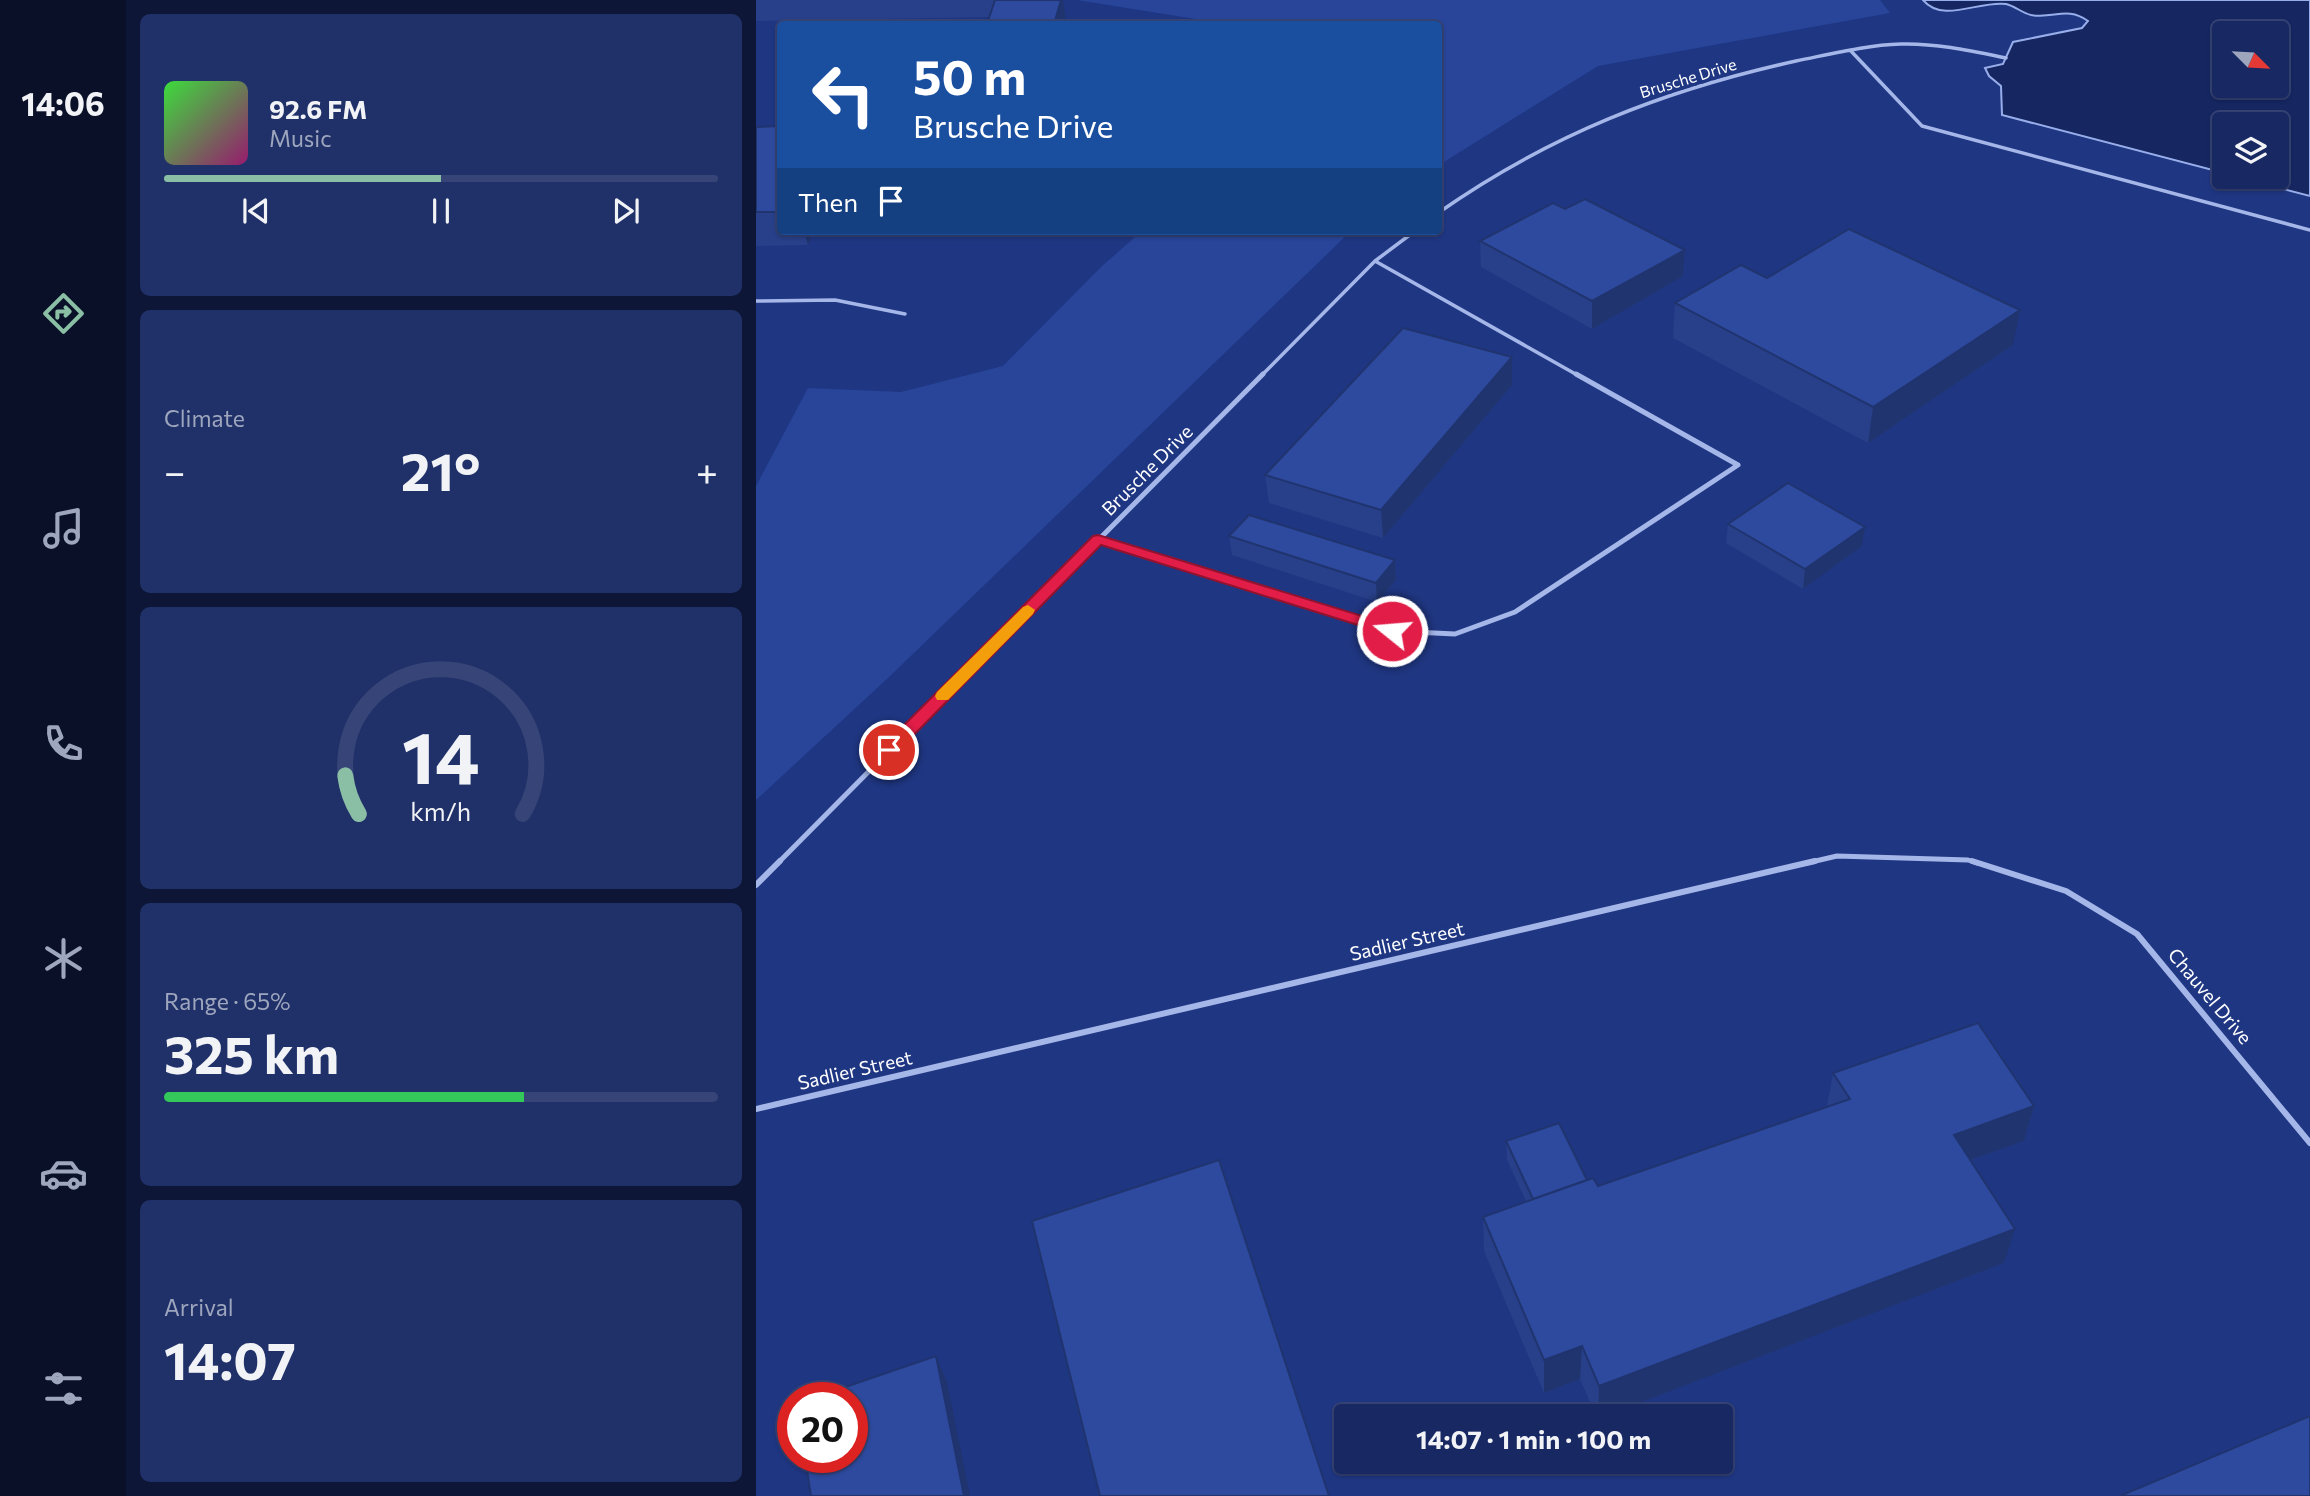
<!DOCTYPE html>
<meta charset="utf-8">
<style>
:root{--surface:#172862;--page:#203068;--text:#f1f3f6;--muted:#9ea6be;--line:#364477;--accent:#8abfa5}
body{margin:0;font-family:Commissioner,sans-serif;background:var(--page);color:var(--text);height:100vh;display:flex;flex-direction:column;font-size:26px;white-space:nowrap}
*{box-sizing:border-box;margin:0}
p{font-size:23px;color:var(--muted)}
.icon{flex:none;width:38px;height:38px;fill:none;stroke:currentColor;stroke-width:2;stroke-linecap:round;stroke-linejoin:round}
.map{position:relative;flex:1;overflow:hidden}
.panel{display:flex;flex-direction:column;gap:14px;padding:14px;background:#0d1636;width:630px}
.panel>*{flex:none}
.banner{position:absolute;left:21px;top:21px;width:665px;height:214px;border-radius:7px;box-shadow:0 2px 5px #0004,0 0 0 2px var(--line);background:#1a4fa0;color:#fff;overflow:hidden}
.needle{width:46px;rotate:114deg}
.buttons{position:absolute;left:1456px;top:21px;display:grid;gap:14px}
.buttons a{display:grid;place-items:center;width:77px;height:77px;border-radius:7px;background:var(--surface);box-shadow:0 2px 5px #0004,0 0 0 2px var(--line);font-size:35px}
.speed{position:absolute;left:21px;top:1382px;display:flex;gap:14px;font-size:35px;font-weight:700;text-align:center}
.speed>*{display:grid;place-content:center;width:91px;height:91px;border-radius:50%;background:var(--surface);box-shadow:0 2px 5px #0004,0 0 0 2px var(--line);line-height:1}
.speed .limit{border:10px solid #d22;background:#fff;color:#111}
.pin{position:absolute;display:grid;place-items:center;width:60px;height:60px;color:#fff;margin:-30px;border:4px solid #fff;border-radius:50%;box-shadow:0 2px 7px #0007}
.me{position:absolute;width:77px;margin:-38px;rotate:287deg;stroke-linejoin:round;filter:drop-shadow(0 0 5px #0008)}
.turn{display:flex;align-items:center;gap:24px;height:147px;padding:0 21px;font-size:32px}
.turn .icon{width:91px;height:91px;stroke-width:2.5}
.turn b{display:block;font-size:49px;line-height:60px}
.then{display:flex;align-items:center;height:66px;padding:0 21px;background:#0003;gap:14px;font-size:26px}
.big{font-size:52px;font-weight:700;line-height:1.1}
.panel .widget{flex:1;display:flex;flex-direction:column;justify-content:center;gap:10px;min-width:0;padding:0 24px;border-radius:10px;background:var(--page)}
.panel .dial{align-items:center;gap:0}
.dial svg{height:182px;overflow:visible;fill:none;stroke:var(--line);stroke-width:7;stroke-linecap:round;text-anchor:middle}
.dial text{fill:var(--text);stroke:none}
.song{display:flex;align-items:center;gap:21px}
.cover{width:84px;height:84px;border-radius:10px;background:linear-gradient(135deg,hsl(120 70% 55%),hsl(320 70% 35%))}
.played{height:7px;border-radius:4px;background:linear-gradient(90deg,var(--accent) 50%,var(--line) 50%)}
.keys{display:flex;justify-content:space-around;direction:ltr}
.heat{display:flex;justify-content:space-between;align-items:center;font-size:38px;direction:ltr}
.charge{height:10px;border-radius:5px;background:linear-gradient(90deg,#34c759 65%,var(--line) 0)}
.trip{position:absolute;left:578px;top:1404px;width:399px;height:70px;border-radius:7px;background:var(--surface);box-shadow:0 2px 5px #0004,0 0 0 2px var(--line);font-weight:700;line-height:70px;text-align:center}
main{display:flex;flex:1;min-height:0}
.menu{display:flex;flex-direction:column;width:126px;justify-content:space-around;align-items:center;background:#091027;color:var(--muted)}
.menu .icon{width:49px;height:49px}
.menu .selected{color:var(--accent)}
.menu b{font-size:32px;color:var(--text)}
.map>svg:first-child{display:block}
.green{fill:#28459a}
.water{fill:#152661;stroke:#98aeea;stroke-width:2;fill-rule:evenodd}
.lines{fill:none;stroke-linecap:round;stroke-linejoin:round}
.lane-far2{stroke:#a5b6e9;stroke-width:3.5}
.lane-far1{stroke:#a5b6e9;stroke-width:5}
.lane{stroke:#a5b6e9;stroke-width:6}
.wall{fill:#284089}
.shaded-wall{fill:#20346f}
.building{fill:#2e4a9f;stroke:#20346f;stroke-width:2}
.route{fill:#e11d48;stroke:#92132f;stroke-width:2}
.slow{fill:#f59e0b}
.labels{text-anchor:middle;stroke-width:7;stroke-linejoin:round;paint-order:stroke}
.far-street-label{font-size:16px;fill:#fff;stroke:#1f3682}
.street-label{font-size:19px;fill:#fff;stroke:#1f3682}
</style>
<main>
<nav class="menu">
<b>14:06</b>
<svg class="icon selected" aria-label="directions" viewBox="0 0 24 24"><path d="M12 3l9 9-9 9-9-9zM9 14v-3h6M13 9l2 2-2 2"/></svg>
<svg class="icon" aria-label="music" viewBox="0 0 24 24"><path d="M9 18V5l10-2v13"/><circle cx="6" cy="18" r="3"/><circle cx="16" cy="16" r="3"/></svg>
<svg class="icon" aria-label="phone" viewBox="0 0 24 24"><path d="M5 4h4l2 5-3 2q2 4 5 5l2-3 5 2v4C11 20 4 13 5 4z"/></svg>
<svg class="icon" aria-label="climate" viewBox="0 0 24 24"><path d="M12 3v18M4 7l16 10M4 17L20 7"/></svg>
<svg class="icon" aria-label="car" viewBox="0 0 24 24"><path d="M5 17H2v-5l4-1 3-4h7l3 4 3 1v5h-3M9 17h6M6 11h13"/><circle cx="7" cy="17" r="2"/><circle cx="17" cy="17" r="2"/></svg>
<svg class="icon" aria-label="filters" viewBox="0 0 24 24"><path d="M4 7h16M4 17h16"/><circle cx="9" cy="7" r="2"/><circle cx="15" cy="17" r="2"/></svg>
</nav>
<section class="panel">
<div class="widget">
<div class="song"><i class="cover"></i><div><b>92.6 FM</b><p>Music</p></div></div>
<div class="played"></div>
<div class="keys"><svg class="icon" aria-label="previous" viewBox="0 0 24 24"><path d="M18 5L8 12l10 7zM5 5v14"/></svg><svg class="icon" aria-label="pause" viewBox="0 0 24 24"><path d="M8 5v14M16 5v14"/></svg><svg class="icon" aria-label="next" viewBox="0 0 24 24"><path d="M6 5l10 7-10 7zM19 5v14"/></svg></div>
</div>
<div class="widget"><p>Climate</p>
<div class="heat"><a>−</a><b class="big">21°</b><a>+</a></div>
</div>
<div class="widget dial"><svg viewBox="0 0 100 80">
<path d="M14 69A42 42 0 1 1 86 69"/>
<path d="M14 69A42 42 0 0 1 8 52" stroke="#8abfa5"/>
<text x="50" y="56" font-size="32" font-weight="700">14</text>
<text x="50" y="72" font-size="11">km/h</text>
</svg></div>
<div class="widget"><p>Range · 65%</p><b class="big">325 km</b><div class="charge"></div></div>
<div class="widget"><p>Arrival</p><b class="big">14:07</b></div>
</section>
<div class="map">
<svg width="1554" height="1496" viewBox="0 0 1554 1496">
<rect width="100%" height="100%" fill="#1f3682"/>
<path class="green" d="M321 0H1124L1134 13 842 66 683 165 682 24H471Z
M386 231H595L132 678 0 800V486L52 388 145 392 247 366 346 266Z"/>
<path class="water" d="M1167 0H1554V196L1481 177H1521V124H1468V173L1246 115 1245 86 1233 76 1229 68 1247 64 1257 42 1326 28 1332 21C1311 6 1298 19 1275 15 1266 13 1259 6 1250 4 1224 0 1187 24 1167 0ZM1468 33H1521V86H1468Z"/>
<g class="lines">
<path class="lane-far2" d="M1094 50 1166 126 1554 230
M682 213C793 135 908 90 1040 61 1075 54 1110 45 1145 44 1180 43 1216 51 1250 58
M619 261 823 376
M0 301 79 300 149 314
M505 376 619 261 659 231"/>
<path class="lane-far1" d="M342 539 637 631 699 634 759 612 982 465 820 374
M22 863 507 374
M1051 863 1081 856 1212 860 1221 863"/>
<path class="lane" d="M1216 861 1310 891 1381 934 1554 1143
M0 885 24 861
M0 1109 1059 861"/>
</g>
<path class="wall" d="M0 0H307L310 21 309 24H231L234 17 0 21Z
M24 126V231H58L52 245 0 246V127Z
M809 209 929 250 927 276 836 329 725 267 724 241Z
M919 303 1257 345 1112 443 917 338Z
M756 385 627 538 513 503 509 475Z
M972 524 1106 546 1047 589 970 543Z
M473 536 639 560 640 580 621 602 476 555Z
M1077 1073 1278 1106 1268 1141 1215 1160 1248 1263 849 1416H840L824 1379 788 1393 728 1251 727 1217 770 1201 751 1160 750 1141 831 1180 842 1186 1071 1106Z"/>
<path class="shaded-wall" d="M305 0H307L310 21 309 24H298Z
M48 231H58L52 245Z
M929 250 927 276 836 329V301Z
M1264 310 1257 345 1112 443 1117 407Z
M756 357V385L627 538 625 510Z
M1109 527 1106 546 1047 589 1049 569Z
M639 560 640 580 621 602 620 583Z
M1278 1106 1268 1141 1189 1169 1198 1135Z
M1259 1229 1248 1263 849 1416H842L843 1386Z
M826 1346 824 1379 788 1393V1360Z
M180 1356 191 1382 214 1496H208Z"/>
<path class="building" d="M239 0H305L298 24H231Z
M24 126V212H0V127Z
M829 199 929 250 836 301 724 241 797 203 809 209Z
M1093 229 1264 310 1117 407 919 303 985 265 1011 278Z
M647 328 756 357 625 510 509 475Z
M1032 483 1109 527 1049 569 972 524Z
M493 515 639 560 620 583 473 536Z
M1222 1023 1278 1106 1198 1135 1259 1229 843 1386 826 1346 788 1360 727 1217 837 1178 842 1186 1094 1099 1077 1073Z
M803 1123 831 1180 777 1199 750 1141Z
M463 1160 573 1496H344L276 1221Z
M180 1356 208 1496H55L49 1458H96V1398H57Z
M1554 1416V1496H1364Z"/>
<path class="route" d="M342 535 642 627 644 631 636 636 631 634 345 545 139 754H127L125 750 127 746 337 536Z"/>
<path class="slow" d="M272 605 279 610 277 614 192 700H181L179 696 181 692 267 607Z"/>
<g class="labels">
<g class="far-street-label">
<text transform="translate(932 78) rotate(-17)" y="6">Brusche Drive</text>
</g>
<g class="street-label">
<text transform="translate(391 470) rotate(-45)" y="7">Brusche Drive</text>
<text transform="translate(651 941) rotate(-13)" y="7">Sadlier Street</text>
<text transform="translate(1454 996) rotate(50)" y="7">Chauvel Drive</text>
<text transform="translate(99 1070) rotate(-13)" y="7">Sadlier Street</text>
</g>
</g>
</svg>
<div class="buttons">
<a><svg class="needle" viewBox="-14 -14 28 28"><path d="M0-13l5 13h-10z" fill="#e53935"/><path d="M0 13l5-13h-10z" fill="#9ea6be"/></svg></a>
<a><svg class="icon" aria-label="layers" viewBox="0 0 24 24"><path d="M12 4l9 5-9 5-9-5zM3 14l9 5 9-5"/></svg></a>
</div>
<div class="speed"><div class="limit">20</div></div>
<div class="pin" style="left:133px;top:750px;background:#d93025"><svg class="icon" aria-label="arrive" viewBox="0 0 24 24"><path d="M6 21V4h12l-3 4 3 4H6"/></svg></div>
<svg class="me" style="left:636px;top:631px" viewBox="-20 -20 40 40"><circle r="17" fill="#e11d48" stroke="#fff" stroke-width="3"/><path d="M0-11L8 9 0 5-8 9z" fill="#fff"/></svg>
<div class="trip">14:07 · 1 min · 100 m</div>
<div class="banner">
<div class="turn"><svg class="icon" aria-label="left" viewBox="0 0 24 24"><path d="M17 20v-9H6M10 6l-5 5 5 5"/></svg><div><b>50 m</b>Brusche Drive</div></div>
<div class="then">Then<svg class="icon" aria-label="arrive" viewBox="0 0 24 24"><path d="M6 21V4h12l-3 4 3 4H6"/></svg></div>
</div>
</div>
</main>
